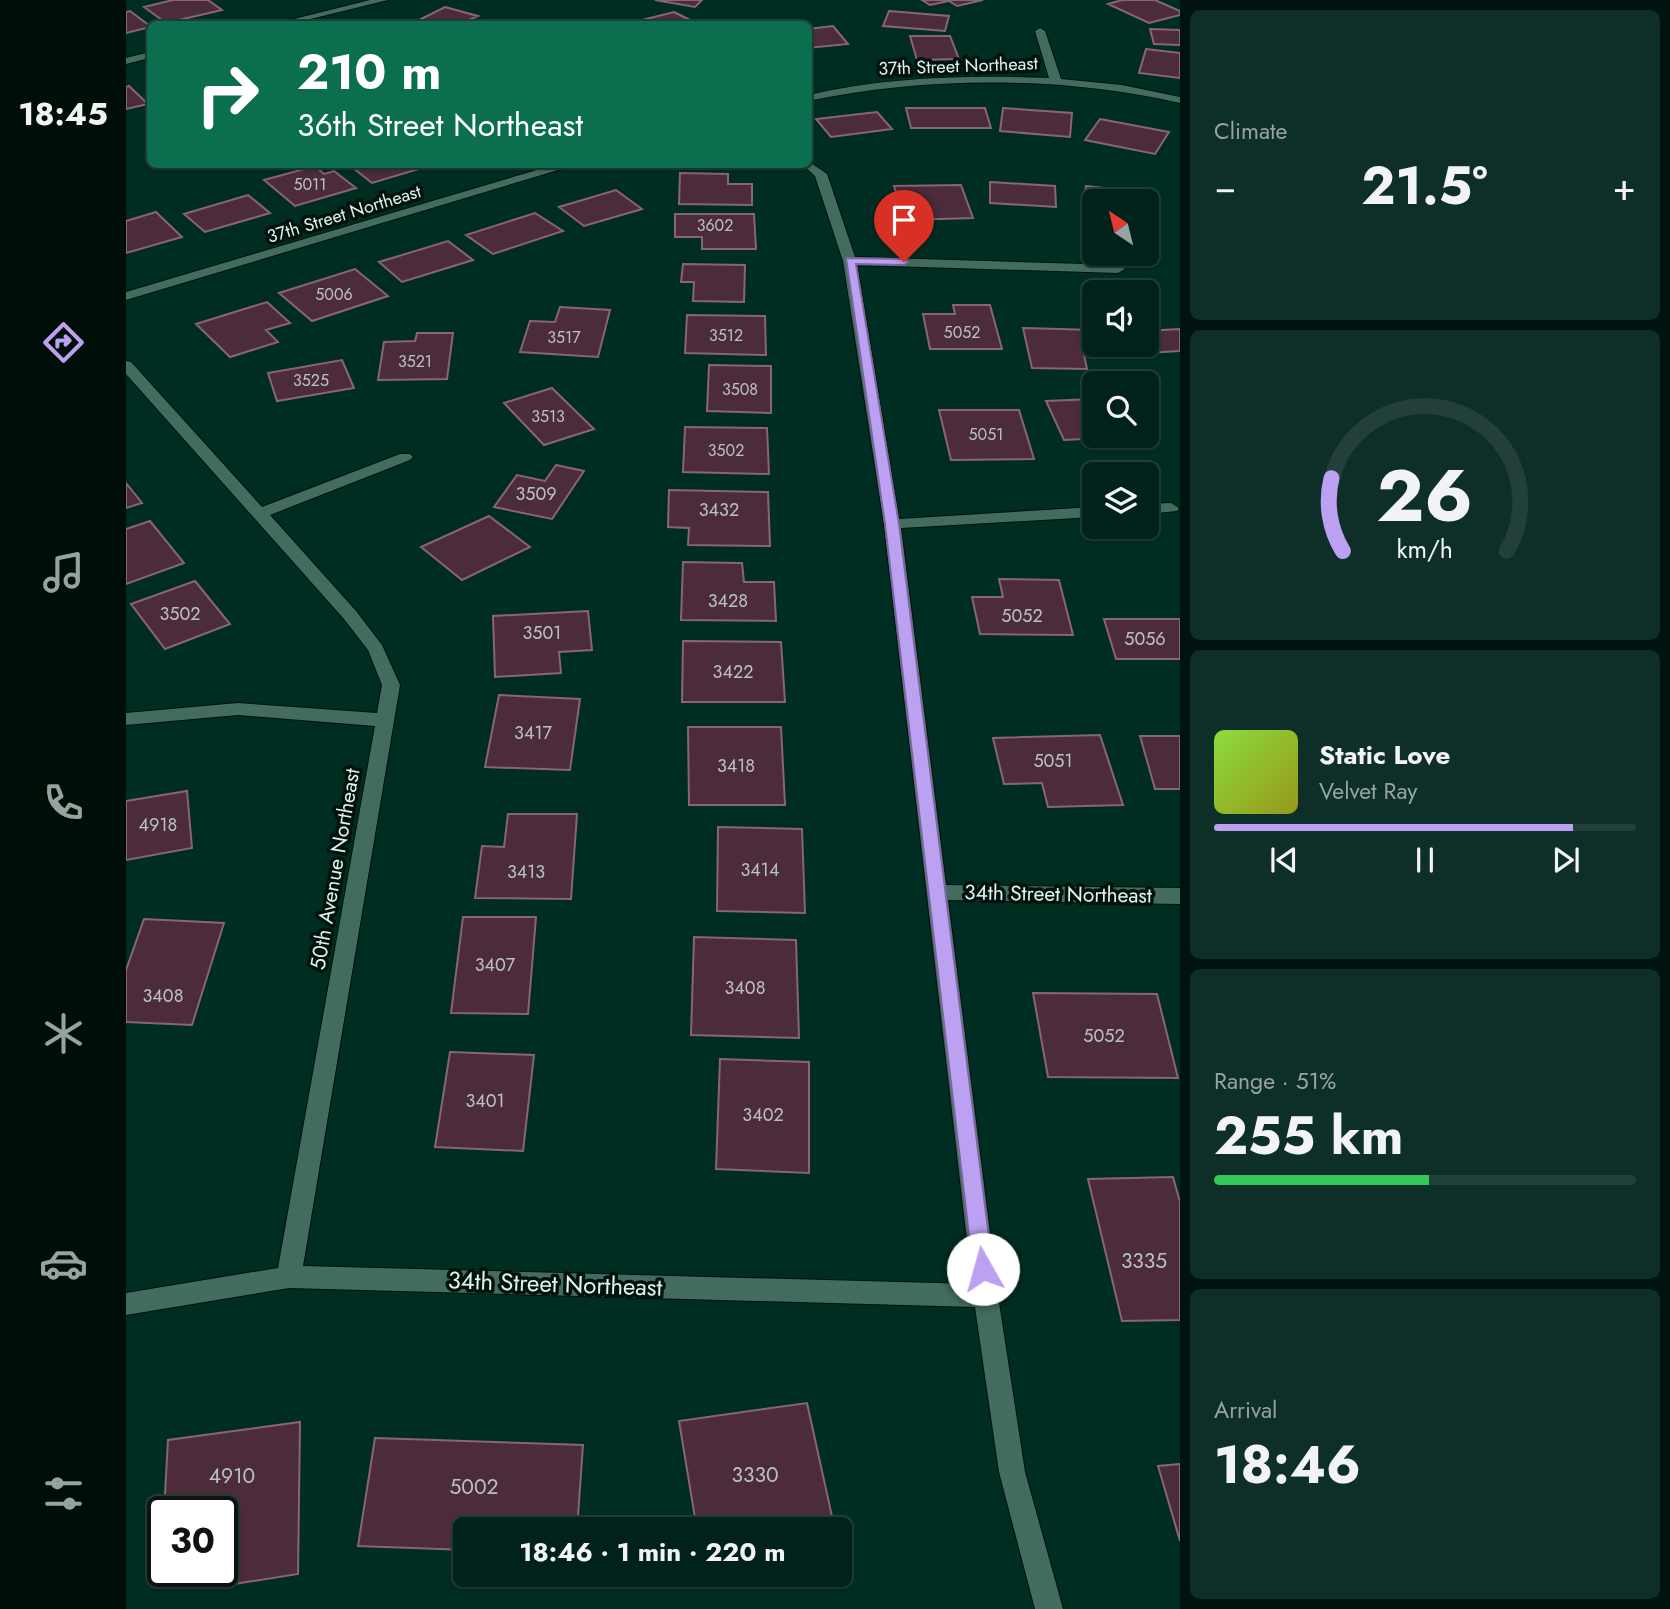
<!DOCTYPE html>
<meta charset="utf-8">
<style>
:root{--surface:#00221a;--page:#0e2f27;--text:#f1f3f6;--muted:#95a4a2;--line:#223f39;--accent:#bca0f2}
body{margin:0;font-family:Jost,sans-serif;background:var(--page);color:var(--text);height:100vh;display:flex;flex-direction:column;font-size:26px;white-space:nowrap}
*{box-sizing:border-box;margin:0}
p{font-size:23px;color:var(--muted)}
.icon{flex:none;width:38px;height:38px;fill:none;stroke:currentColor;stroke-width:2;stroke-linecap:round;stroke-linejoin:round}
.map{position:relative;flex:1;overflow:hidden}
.drawer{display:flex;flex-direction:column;gap:10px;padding:10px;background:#00130e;width:490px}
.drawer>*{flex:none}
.hud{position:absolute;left:21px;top:21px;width:665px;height:147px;border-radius:10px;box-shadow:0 2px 5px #0004,0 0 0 2px var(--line);background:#0b6e4f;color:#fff;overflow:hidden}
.needle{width:46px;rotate:325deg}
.controls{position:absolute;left:956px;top:189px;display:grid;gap:14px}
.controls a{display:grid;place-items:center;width:77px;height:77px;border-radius:10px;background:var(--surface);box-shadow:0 2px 5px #0004,0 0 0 2px var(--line);font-size:35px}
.speed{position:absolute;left:21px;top:1496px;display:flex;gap:14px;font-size:35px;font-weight:700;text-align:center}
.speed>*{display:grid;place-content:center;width:91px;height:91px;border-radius:50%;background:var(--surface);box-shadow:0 2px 5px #0004,0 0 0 2px var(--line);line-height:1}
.speed .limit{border:4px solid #111;border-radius:10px;background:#fff;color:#111}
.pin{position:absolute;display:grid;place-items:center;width:60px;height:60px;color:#fff;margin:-72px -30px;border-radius:50% 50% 50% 0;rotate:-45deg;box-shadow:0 0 7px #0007}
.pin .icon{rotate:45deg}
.me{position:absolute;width:77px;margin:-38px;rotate:353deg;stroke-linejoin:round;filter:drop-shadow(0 0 5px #0008)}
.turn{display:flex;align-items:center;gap:24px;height:147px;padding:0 35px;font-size:32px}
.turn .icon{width:91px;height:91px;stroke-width:2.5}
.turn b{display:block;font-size:49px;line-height:60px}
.big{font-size:52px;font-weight:700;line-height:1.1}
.drawer .widget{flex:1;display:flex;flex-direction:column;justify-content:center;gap:10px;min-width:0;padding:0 24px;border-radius:10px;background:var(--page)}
.drawer .dial{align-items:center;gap:0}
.dial svg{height:182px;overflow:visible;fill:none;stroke:var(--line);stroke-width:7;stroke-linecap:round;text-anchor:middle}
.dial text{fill:var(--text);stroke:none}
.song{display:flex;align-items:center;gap:21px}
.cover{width:84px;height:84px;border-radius:10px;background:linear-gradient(135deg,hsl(90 70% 55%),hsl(60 70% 35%))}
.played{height:7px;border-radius:4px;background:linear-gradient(90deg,var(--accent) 85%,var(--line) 85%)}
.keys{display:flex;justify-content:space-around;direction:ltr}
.heat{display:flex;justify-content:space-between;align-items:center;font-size:38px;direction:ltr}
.charge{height:10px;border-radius:5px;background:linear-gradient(90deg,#34c759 51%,var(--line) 0)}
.trip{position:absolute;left:327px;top:1517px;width:399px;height:70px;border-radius:10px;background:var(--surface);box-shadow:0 2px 5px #0004,0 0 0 2px var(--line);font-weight:700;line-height:70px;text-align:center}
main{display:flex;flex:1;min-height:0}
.tabs{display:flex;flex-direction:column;width:126px;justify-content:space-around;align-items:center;background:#000e0a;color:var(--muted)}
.tabs .icon{width:49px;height:49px}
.tabs .on{color:var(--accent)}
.tabs b{font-size:32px;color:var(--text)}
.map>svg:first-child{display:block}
.building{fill:#4c2c3a;stroke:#896474;stroke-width:2}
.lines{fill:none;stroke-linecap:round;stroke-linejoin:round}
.minor-casing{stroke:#00120c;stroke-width:2}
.minor{fill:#426c5e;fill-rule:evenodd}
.route{fill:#bca0f2;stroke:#7a689d;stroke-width:2}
.labels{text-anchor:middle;stroke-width:7;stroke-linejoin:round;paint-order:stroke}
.far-number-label{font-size:16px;fill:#bac2c0}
.far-street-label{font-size:18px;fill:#def4ec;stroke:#03120d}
.number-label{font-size:18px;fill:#bac2c0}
.street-label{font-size:21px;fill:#def4ec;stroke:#03120d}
.near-number-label{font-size:21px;fill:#bac2c0}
.near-street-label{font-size:24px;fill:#def4ec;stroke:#03120d}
</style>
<main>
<nav class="tabs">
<b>18:45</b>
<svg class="icon on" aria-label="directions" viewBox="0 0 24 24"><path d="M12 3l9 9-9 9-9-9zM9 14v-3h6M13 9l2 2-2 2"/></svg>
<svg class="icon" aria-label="music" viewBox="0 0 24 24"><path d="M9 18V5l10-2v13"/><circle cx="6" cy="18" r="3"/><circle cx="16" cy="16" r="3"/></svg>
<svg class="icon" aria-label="phone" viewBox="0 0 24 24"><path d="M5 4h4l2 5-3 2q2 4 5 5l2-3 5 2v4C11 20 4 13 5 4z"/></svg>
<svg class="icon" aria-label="climate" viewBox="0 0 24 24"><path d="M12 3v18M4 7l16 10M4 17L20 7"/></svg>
<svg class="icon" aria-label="car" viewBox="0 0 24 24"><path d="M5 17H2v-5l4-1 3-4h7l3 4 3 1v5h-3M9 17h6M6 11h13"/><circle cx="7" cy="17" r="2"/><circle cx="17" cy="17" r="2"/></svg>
<svg class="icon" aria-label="filters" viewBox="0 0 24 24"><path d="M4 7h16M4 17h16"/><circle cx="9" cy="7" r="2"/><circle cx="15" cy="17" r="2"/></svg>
</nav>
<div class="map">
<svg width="1054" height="1609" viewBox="0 0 1054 1609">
<rect width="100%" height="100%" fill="#002d22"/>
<path class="building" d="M47 0H82L96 10 40 23 18 7Z
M529 0H576L569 7Z
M796 0H857L831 6 823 1 804 5Z
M996 0H1029L1054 11V15L1023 23 982 4Z
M319 7 352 16 334 24 287 23Z
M4 11 24 26V27L0 33V12Z
M763 11 823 16 819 31 757 26Z
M548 12 572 24H500Z
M707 26 722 44 682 48V29Z
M1024 29 1054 30V45L1028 44Z
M784 36H824L833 59 791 60Z
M1020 49 1054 53V78L1013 73Z
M3 86 22 104 0 109V87Z
M780 108H859L865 128H785Z
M877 108 946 113 944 137 874 131Z
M751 112 766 129 705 137 690 119Z
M974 119 1043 132 1029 154 959 140Z
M222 164H305L306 165 246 183Z
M189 166 198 174 208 171 230 188 169 206 138 180Z
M554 173 602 174V184H626V205L553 204Z
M864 182 929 186 930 207 864 203Z
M835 185 847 218 778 220 768 186Z
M960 186 1031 194 1028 214 1020 213V201H968V211L956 210Z
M490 190 516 209 458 226 433 207Z
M122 195 144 213 79 232 58 214Z
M30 212 56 237 0 253V221Z
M409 213 437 231 367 254 340 235Z
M549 214H628L630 249H576V237H549Z
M322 241 347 260 276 282 253 262Z
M557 264 619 265 618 302 567 301 568 282H555Z
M229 269 262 296 186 321 153 293Z
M141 302 164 323 140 330 152 342 104 357 70 324Z
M827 305H864L876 349H804L797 314H829Z
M434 307 484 310 472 357 394 352 404 321 429 322Z
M561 315 639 316 640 355 559 353Z
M897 328 968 330V345H981L985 356 958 355 961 369 906 368Z
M1054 329V351L1022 353 1018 345H1020V331Z
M291 333H327L321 379 252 380 258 342 289 341Z
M216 360 228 388 151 401 142 373Z
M583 365 645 366V413L581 411Z
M426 388 468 429 418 445 378 403Z
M968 399V436H1019L938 440 920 401Z
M813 410H893L908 459 825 460Z
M559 427 641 428 643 474 557 472Z
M430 465 458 471 426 519 368 507 391 475 419 481Z
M0 483 16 503 0 508Z
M543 490 642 492 644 546 562 545 563 528 542 527Z
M363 516 404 547 336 580 295 547Z
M24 521 58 563 0 584V529Z
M557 562 616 563 618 582H648L650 621 555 620Z
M873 579 933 580 947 635 854 634 846 597H877Z
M69 581 104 624 39 649 5 604Z
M462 611 466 650 433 652 435 673 369 677 367 616Z
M978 619H1054V659H990Z
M557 641 655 642 659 702H556Z
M373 695 454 699 444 770 359 767Z
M562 727H655L659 805H563Z
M974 735 997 805 922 807 916 783 878 784 867 738Z
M1014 736H1054V789H1029Z
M61 791 66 848 0 860V801Z
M382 814H451L445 899 349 898 356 846 378 847Z
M592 827 676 829 679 913 591 911Z
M337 917H410L402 1014 325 1013Z
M18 919 98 923 66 1025 0 1022V970Z
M568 937 670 940 673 1038 565 1035Z
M907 993 1031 994 1052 1078 922 1077Z
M324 1052 408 1055 397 1151 309 1147Z
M594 1059 683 1062V1173L590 1169Z
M1047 1177 1054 1202V1320L996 1321 962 1179Z
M681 1403 709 1530H571L553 1421Z
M174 1422 172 1574 102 1585 104 1532 96 1533V1512H38L42 1440Z
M249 1438 457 1445 451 1530H340V1550L232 1546Z
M1054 1464V1541L1032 1466Z
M578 1575H656L580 1587Z"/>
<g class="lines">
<g class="minor-casing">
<path id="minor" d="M244 0H262L164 24H148Z
M914 28 919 31 935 79 996 85 1054 97V103C937 76 800 76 682 101V95C761 77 843 75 923 78L909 31Z
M24 52V58L0 64V58Z
M682 161 701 174 729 257 992 265 999 269 992 273 731 265 773 519 968 507V517L775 528 820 885 1054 888V904L822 900 872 1296 899 1472 937 1609H909L873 1472 849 1307 163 1288 0 1315V1293L152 1268 249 726 112 715 0 725V713L112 703 251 713 256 685 242 650 218 619 0 374V361L5 362 136 507 274 454H284L287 457 284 460 144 515 230 611 256 645 274 685 177 1266 846 1284 758 524 717 261 689 176 676 164H682Z
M431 164H452L0 300V292Z
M1045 503 1053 508 1051 511 1020 514V504Z"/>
</g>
<use href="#minor" class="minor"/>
</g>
<path class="route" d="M720 258 778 259 783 262 778 265 730 264 773 524 867 1269 864 1276 857 1278 850 1276 847 1269 759 524Z"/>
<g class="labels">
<g class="far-number-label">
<text x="184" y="190">5011</text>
<text x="589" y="231">3602</text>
<text x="208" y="300">5006</text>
<text x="836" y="338">5052</text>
<text x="600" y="341">3512</text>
<text x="438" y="343">3517</text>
<text x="289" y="367">3521</text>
<text x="185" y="386">3525</text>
<text x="614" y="395">3508</text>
<text x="422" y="422">3513</text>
<text x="860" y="440">5051</text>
<text x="600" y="456">3502</text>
</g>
<g class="far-street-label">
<text transform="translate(832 66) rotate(-2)" y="6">37th Street Northeast</text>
<text transform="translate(218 214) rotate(-17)" y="6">37th Street Northeast</text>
</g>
<g class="number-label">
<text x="410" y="500">3509</text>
<text x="593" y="516">3432</text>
<text x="602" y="607">3428</text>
<text x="54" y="620">3502</text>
<text x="896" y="622">5052</text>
<text x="416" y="639">3501</text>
<text x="1019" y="645">5056</text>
<text x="607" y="678">3422</text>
<text x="407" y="739">3417</text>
<text x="927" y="767">5051</text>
<text x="610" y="772">3418</text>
<text x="32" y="831">4918</text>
<text x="634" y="876">3414</text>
<text x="400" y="878">3413</text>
<text x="369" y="971">3407</text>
<text x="619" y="994">3408</text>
<text x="37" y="1002">3408</text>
<text x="978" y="1042">5052</text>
<text x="359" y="1107">3401</text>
<text x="637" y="1121">3402</text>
</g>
<g class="street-label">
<text transform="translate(209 869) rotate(-80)" y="7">50th Avenue Northeast</text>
<text transform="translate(932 894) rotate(1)" y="7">34th Street Northeast</text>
</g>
<g class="near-number-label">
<text x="1018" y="1268">3335</text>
<text x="629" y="1482">3330</text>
<text x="106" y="1483">4910</text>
<text x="348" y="1494">5002</text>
</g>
<g class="near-street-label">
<text transform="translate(429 1284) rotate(2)" y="8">34th Street Northeast</text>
</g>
</g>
</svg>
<div class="controls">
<a><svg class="needle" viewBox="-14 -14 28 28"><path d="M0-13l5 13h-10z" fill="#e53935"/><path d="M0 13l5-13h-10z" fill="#95a4a2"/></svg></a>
<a><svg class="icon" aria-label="sound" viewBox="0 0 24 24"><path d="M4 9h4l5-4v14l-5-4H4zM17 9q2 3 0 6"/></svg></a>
<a><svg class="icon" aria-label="search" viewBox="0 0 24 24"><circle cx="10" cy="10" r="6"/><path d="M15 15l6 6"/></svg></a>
<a><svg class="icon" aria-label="layers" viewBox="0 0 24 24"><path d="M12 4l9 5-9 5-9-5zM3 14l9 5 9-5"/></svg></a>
</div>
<div class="speed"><div class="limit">30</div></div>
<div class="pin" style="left:778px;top:262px;background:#d93025"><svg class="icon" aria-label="arrive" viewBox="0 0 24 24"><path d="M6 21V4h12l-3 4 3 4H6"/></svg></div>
<svg class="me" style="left:857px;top:1269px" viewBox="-20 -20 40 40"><circle r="19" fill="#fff"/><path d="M0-13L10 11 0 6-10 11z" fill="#bca0f2"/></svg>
<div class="trip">18:46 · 1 min · 220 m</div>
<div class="hud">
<div class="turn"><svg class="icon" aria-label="right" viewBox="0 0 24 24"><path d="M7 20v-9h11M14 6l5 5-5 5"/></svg><div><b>210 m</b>36th Street Northeast</div></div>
</div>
</div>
<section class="drawer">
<div class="widget"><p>Climate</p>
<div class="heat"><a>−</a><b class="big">21.5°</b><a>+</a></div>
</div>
<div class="widget dial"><svg viewBox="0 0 100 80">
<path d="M14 69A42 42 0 1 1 86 69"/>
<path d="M14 69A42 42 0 0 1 9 37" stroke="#bca0f2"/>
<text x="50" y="56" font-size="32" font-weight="700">26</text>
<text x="50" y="72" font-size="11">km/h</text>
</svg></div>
<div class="widget">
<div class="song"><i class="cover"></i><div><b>Static Love</b><p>Velvet Ray</p></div></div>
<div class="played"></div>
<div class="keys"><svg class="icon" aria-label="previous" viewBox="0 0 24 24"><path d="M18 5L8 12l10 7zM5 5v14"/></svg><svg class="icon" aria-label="pause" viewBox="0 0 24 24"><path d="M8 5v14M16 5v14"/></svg><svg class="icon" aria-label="next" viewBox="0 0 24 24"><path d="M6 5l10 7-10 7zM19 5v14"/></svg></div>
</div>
<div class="widget"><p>Range · 51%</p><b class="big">255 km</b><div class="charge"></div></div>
<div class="widget"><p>Arrival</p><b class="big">18:46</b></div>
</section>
</main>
